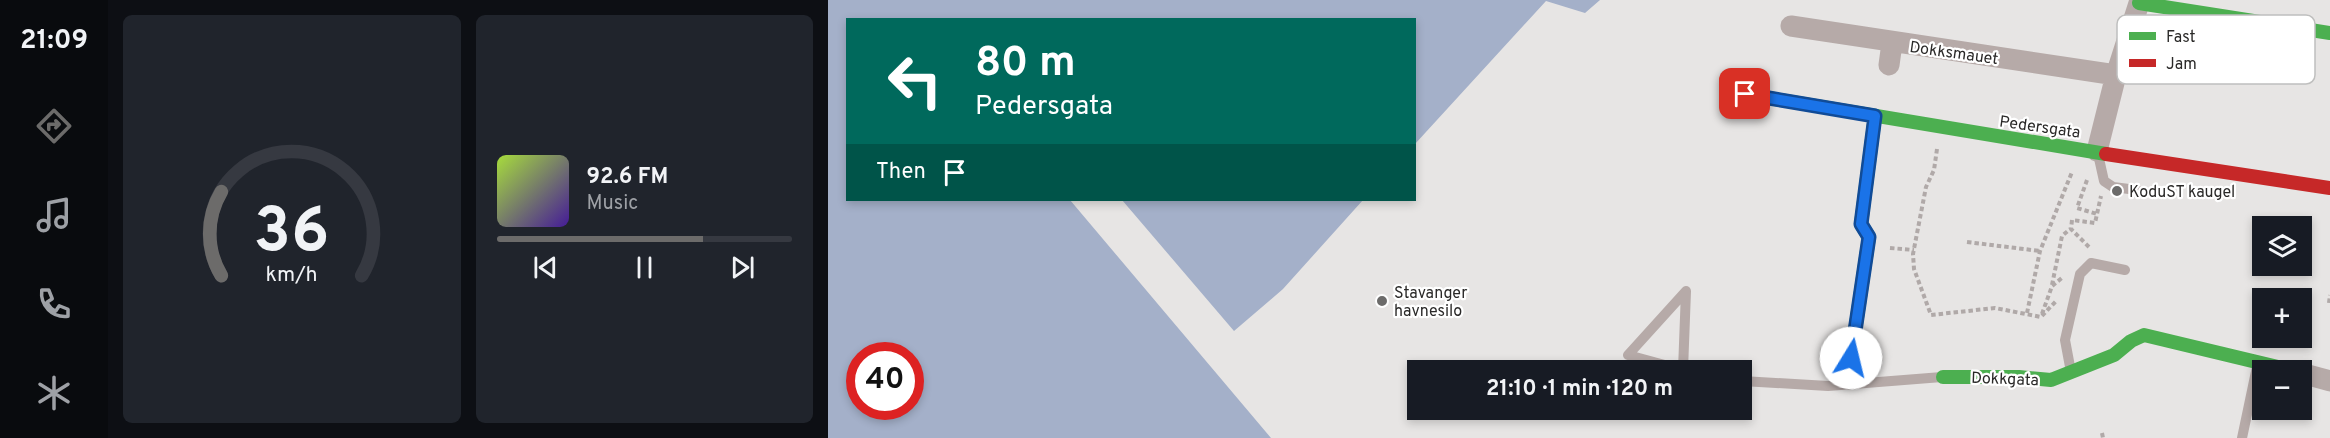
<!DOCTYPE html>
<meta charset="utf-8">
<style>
:root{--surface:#171b24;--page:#20242c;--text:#f1f3f6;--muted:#9ea1a6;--line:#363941;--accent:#6c6b6a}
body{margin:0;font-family:Overpass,sans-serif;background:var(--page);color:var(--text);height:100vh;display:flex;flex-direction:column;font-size:22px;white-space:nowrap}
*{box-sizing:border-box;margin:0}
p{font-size:20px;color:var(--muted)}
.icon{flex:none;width:33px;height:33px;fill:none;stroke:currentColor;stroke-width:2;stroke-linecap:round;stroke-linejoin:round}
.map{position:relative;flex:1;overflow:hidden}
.panel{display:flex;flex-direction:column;gap:15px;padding:15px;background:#0d0f14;width:720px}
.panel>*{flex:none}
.top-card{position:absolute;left:18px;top:18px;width:570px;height:183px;border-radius:0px;box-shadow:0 3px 9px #0003;background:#00695c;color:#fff;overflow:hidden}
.buttons{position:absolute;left:1424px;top:216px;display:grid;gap:12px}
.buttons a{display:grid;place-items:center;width:60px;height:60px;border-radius:0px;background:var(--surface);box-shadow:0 3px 9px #0003;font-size:30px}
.speed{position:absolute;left:18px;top:342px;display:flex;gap:12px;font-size:30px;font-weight:700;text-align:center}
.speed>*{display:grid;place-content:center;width:78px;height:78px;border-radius:50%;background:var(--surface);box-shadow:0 3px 9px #0003;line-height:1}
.speed .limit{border:9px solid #d22;background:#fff;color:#111}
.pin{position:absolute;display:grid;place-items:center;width:51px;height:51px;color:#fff;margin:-26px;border-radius:12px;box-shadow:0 3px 9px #0006}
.me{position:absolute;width:66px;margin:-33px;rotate:9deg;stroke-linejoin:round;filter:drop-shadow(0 0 4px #0008)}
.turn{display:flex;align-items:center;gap:21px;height:126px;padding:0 30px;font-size:27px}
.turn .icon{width:78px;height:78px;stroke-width:2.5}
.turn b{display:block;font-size:42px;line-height:51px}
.then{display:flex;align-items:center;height:57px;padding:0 30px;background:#0003;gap:12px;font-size:22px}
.panel .tile{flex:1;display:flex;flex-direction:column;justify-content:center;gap:9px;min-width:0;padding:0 21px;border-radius:9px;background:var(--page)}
.panel .dial{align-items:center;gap:0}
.dial svg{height:156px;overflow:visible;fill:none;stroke:var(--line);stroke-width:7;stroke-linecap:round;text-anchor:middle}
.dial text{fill:var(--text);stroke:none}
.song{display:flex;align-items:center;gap:18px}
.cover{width:72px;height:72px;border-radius:9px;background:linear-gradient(135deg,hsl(80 70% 55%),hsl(260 70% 35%))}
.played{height:6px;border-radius:3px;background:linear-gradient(90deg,var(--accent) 70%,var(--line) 70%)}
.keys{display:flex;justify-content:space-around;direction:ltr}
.panel .tiles{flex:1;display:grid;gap:15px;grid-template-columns:repeat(2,1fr)}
.trip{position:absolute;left:579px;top:360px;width:345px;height:60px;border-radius:0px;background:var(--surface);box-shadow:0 3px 9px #0003;font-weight:700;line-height:60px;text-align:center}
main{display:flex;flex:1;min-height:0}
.menu{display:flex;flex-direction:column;width:108px;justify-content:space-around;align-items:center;background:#090b0e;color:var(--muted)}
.menu .icon{width:42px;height:42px}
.menu .selected{color:var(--accent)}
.menu b{font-size:27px;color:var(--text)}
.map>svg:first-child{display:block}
.water{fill:#a4b0c9;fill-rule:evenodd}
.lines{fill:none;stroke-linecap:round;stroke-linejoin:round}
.path{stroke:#b0a9a8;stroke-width:4;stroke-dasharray:4.5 3;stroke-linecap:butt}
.lane{stroke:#b6aaa8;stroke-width:10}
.street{stroke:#b6aaa8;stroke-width:21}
.fast{stroke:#4caf50;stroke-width:14}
.jam{stroke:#c62828;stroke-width:14}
.route-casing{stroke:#114b97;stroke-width:15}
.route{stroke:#1a73e8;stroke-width:10}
.poi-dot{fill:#6c6b6a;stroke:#fff;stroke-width:2}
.labels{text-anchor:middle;stroke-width:4.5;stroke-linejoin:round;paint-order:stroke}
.street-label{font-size:16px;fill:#2a2928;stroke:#fff}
.poi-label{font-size:16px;fill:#2a2928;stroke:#fff;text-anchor:start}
.key{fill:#fff;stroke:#bfbfbe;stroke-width:1.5}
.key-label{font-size:16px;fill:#2a2928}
</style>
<main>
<nav class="menu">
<b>21:09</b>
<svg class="icon selected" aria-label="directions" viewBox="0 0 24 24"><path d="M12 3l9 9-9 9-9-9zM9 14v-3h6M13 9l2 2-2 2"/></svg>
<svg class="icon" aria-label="music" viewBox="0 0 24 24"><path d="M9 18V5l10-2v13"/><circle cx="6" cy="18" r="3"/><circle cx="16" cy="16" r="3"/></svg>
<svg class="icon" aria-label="phone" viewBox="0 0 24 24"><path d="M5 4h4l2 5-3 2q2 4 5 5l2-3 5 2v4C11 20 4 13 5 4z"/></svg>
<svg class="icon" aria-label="climate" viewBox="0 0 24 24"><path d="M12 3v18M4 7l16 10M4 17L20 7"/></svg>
</nav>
<section class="panel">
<div class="tiles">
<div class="tile dial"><svg viewBox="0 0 100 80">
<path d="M14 69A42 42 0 1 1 86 69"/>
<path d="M14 69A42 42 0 0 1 14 26" stroke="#6c6b6a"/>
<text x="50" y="56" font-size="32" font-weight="700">36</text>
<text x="50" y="72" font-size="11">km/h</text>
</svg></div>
<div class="tile">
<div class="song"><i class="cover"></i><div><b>92.6 FM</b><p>Music</p></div></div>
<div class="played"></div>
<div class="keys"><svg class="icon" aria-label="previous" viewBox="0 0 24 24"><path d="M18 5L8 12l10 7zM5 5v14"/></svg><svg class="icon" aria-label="pause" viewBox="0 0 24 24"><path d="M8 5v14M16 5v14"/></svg><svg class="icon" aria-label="next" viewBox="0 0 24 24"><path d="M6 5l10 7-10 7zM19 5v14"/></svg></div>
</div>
</div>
</section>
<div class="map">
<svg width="1502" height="438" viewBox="0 0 1502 438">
<rect width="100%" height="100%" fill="#e7e5e4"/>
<path class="water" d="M0 0H772L757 13 718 1 587 144 586 20H20V200H242L443 438H0ZM32 356H82V406H32Z
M294 200H535L455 289 406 331Z"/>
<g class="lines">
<path class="path" d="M1109 149 1106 170 1098 187 1085 254 1086 269 1103 315 1167 308 1213 317 1229 300
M1259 180 1249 208 1269 214
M1139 242 1212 251
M1261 247 1243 229 1244 220 1267 223 1273 196
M1062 248 1086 250
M1224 285 1234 236 1242 229
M1501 303 1502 295
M1199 313 1212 251 1244 172
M1214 314 1224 286 1235 277
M1274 433 1275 438"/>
<path class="lane" d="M1270 154 1276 181 1285 187 1309 190
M858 291 855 370 800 355Z
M1243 372 1237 340 1252 274 1263 263 1297 270
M914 381 1000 386 1114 377
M1414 438 1430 362"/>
<path class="street" d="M963 26 1288 75
M1061 65 1064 43
M1269 151 1288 75 1312 0
M1473 373 1502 381"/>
<path class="fast" d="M1311 3 1502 33
M917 94 1278 154
M1023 358 1041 237 1033 224 1047 116
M1115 377H1191L1223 380 1286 355 1303 341 1316 335 1462 370"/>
<path class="jam" d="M1278 154 1502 188"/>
</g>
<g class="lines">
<g class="route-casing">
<path id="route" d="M917 94 1047 116 1033 224 1041 237 1023 358"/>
</g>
<use href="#route" class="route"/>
</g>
<g class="poi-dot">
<circle cx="1289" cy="191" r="6"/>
<circle cx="554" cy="301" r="6"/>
</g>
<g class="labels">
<g class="street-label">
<text transform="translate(1126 52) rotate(8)" y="6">Dokksmauet</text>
<text transform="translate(1212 126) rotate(8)" y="6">Pedersgata</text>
<text transform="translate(1177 378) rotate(2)" y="6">Dokkgata</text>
</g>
<g class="poi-label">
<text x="1301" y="197">KoduST kaugel</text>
<text x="566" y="298">Stavanger<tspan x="566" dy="18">havnesilo</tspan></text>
</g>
</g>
<rect x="1289" y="15" width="198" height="69" rx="9" class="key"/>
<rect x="1301" y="32" width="27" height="8" fill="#4caf50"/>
<rect x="1301" y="59" width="27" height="8" fill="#c62828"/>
<g class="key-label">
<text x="1338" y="42">Fast</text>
<text x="1338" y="69">Jam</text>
</g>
</svg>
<div class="buttons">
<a><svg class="icon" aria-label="layers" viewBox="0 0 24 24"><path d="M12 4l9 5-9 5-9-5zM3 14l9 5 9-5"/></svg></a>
<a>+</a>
<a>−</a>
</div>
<div class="speed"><div class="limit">40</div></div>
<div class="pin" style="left:917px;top:94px;background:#d93025"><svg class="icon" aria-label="arrive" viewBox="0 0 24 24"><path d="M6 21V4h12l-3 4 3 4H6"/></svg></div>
<svg class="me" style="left:1023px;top:358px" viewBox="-20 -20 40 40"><circle r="19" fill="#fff"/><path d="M0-13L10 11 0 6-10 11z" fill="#1a73e8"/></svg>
<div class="trip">21:10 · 1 min · 120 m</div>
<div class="top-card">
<div class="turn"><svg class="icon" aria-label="left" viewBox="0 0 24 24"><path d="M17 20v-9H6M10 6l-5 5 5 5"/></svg><div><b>80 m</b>Pedersgata</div></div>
<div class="then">Then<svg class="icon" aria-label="arrive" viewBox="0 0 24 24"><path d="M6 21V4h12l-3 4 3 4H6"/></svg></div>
</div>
</div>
</main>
